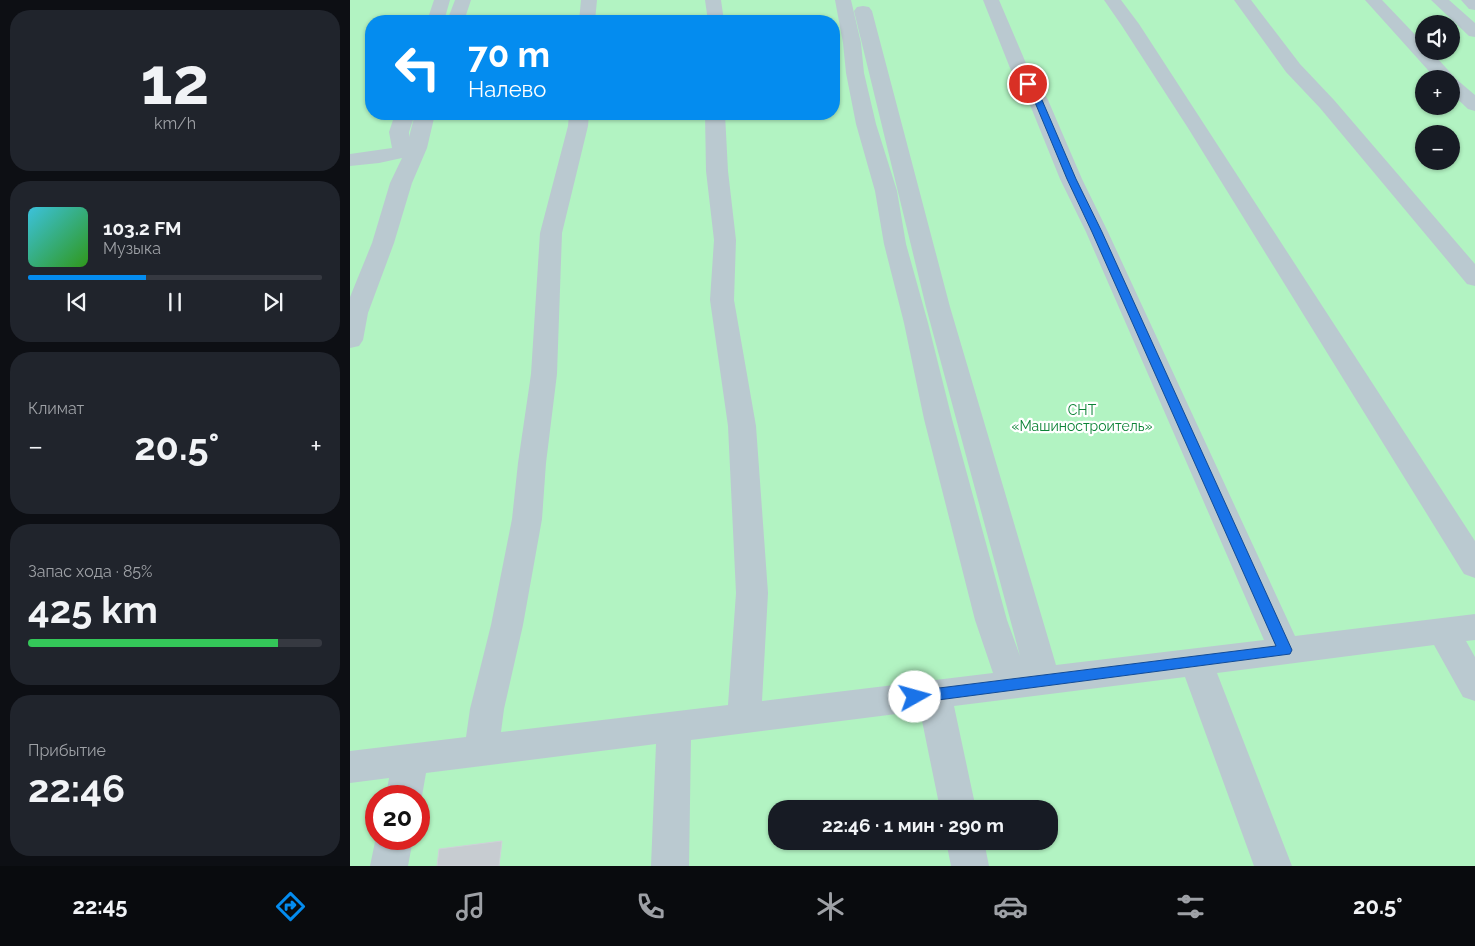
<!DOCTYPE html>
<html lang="ru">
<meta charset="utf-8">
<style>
:root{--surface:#171b24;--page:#20242c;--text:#f1f3f6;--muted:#9ea1a6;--line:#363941;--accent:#048cef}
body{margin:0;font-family:Raleway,sans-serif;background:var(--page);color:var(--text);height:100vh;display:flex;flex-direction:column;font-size:19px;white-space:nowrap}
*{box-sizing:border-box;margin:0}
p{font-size:16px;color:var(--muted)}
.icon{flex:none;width:28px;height:28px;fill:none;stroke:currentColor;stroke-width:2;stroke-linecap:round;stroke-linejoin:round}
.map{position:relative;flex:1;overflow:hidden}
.details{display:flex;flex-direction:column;gap:10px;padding:10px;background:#0d0f14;width:350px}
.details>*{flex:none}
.guide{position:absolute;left:15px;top:15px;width:475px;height:105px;border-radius:20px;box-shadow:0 1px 4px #0004;background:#048cef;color:#fff;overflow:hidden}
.tools{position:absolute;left:1065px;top:15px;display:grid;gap:10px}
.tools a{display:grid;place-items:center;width:45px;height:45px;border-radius:50%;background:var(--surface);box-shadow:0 1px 4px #0004;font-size:25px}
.speed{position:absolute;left:15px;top:785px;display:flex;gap:10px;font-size:25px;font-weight:700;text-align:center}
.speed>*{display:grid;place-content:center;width:65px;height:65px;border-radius:50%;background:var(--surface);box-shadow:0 1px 4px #0004;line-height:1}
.speed .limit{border:8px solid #d22;background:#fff;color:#111}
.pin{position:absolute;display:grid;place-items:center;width:42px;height:42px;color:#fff;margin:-21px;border:2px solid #fff;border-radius:50%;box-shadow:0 1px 5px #0007}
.me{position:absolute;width:55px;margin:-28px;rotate:83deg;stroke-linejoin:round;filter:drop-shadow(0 0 4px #0008)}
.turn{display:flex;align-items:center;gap:18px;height:105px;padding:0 20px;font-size:22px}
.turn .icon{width:65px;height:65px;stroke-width:2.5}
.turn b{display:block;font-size:35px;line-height:42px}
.big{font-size:38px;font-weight:700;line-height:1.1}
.details .card{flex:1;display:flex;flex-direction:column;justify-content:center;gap:8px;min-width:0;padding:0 18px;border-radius:20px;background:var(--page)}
.details .dial{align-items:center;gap:0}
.dial b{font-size:65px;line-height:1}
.song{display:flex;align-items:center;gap:15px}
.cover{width:60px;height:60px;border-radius:8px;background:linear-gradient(135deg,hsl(190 70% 55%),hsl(110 70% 35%))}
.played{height:5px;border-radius:2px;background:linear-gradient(90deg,var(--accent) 40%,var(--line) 40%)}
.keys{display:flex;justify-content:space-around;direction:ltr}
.heat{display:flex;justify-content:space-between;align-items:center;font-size:28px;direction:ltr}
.charge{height:8px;border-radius:4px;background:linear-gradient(90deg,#34c759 85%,var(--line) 0)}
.trip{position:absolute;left:418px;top:800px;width:290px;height:50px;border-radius:20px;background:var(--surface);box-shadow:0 1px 4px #0004;font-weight:700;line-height:50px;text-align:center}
.tabs{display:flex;height:80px;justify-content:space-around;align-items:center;background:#090b0e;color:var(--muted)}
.tabs .icon{width:35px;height:35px}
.tabs .on{color:var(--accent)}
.tabs b{font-size:22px;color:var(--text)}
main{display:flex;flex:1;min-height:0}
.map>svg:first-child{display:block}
.green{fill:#b2f3c2;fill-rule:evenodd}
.building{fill:#c7ccd1;stroke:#ced2d8}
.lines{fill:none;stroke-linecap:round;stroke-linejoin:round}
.minor{fill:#bac9d0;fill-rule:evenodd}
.route{fill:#1a73e8;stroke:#114b97}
.labels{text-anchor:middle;stroke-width:4.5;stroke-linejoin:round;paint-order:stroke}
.park-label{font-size:14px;fill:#0c8336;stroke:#fff}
</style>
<main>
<section class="details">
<div class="card dial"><b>12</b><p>km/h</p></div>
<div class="card">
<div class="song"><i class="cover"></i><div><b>103.2 FM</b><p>Музыка</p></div></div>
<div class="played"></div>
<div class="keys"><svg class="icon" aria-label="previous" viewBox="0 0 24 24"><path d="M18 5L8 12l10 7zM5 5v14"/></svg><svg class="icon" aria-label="pause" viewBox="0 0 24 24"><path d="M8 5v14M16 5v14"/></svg><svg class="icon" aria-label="next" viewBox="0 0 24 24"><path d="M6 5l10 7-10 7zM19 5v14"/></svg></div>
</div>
<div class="card"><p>Климат</p>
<div class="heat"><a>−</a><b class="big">20.5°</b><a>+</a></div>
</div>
<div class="card"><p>Запас хода · 85%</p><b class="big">425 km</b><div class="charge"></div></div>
<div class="card"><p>Прибытие</p><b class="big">22:46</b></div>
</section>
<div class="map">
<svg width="1125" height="866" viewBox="0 0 1125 866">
<rect width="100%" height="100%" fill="#efebeb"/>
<path class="green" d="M0 0H1125V866H0ZM21 21H484V114H21ZM1074 24H1101V51H1074ZM1074 79H1101V106H1074ZM1074 134H1101V161H1074ZM26 796H69V839H26ZM426 809H699V841H426Z"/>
<path class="building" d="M152 841 149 866H87L89 849Z"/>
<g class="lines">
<path class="minor" d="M84 0H100L94 21H77Z
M105 0H121L114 21H97Z
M231 0H247L245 21H229Z
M355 0H371L374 21H358Z
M485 0H501L511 43 514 73 526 124 547 191 556 244 578 323 602 419 657 620 670 656 576 307 504 11 507 7 513 6 519 7 522 11 600 307 706 665 914 640 736 232 710 179 678 100 660 68 633 0H649L678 68 698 100 732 179 758 232 945 636 1125 614V640L1116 641 1125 657V701L1113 697 1084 645 867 673 942 866H904L835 677 604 706 626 809H590L570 711 341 740 339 866H301L306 744 76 773 72 796 69 804V796H36L39 778 0 783V751L116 737 120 709 141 625 162 519 168 463 181 374 190 233 218 126 219 114H239L238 126 212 233 207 374 196 463 192 519 173 625 154 709 151 732 378 705 386 593 378 426 360 300 364 240 356 171 355 114H375L378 171 386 240 384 300 406 426 418 593 412 701 643 673 625 620 574 419 554 323 534 244 525 191 506 124 496 73 493 43Z
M754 0H771L789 24 1125 541V578L1114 574 838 128 772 26Z
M884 0H901L950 64 984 100 1125 264V286L1117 284 970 108 936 72Z
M1015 0H1032L1074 44V51H1081L1106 79 1125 95V111L1118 109 1101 93V79H1086Z
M1081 0H1099L1125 23V37L1119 36Z
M1111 0H1125V10L1119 9Z
M45 114H65L59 132V137L65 114H85L77 148 62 183 44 243 18 313 13 340 9 346 0 348V297L22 243 40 183 52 158 29 163 0 166V154L42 148 39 132Z
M26 837V839H63L58 866H20Z
M596 841H634L639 866H601Z"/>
</g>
<path class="route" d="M675 83H681L692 100 726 179 752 232 942 650 940 654 565 703 560 701 558 697 560 692 565 691 926 646 742 232 717 179 684 100 674 84Z"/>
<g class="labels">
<g class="park-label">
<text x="732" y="415">СНТ<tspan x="732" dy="16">«Машиностроитель»</tspan></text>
</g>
</g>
</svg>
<div class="tools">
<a><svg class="icon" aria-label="sound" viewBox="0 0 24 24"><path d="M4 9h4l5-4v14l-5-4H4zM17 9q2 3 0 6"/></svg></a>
<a>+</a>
<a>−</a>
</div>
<div class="speed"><div class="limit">20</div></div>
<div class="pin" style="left:678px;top:84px;background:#d93025"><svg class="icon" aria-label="arrive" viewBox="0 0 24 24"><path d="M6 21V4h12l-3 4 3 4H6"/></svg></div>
<svg class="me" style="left:565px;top:697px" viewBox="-20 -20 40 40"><circle r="19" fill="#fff"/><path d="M0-13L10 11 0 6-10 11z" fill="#1a73e8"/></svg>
<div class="trip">22:46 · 1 мин · 290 m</div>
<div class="guide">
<div class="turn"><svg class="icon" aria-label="left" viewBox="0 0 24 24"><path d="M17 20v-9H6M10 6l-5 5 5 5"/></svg><div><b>70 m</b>Налево</div></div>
</div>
</div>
</main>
<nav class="tabs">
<b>22:45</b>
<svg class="icon on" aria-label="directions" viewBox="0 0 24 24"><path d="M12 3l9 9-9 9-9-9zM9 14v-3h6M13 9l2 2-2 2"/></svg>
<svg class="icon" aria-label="music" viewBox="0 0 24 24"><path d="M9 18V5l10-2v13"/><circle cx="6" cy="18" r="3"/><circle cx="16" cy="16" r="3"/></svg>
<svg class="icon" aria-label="phone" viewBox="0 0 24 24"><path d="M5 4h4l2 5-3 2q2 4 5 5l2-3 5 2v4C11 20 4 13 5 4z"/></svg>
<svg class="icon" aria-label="climate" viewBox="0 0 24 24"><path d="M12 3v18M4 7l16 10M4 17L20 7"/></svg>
<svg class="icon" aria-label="car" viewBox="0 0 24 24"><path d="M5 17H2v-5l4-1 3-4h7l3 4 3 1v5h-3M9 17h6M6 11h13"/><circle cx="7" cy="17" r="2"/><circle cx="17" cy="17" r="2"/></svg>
<svg class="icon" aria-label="filters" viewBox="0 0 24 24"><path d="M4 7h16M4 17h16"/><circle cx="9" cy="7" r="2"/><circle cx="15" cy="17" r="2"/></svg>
<b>20.5°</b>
</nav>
